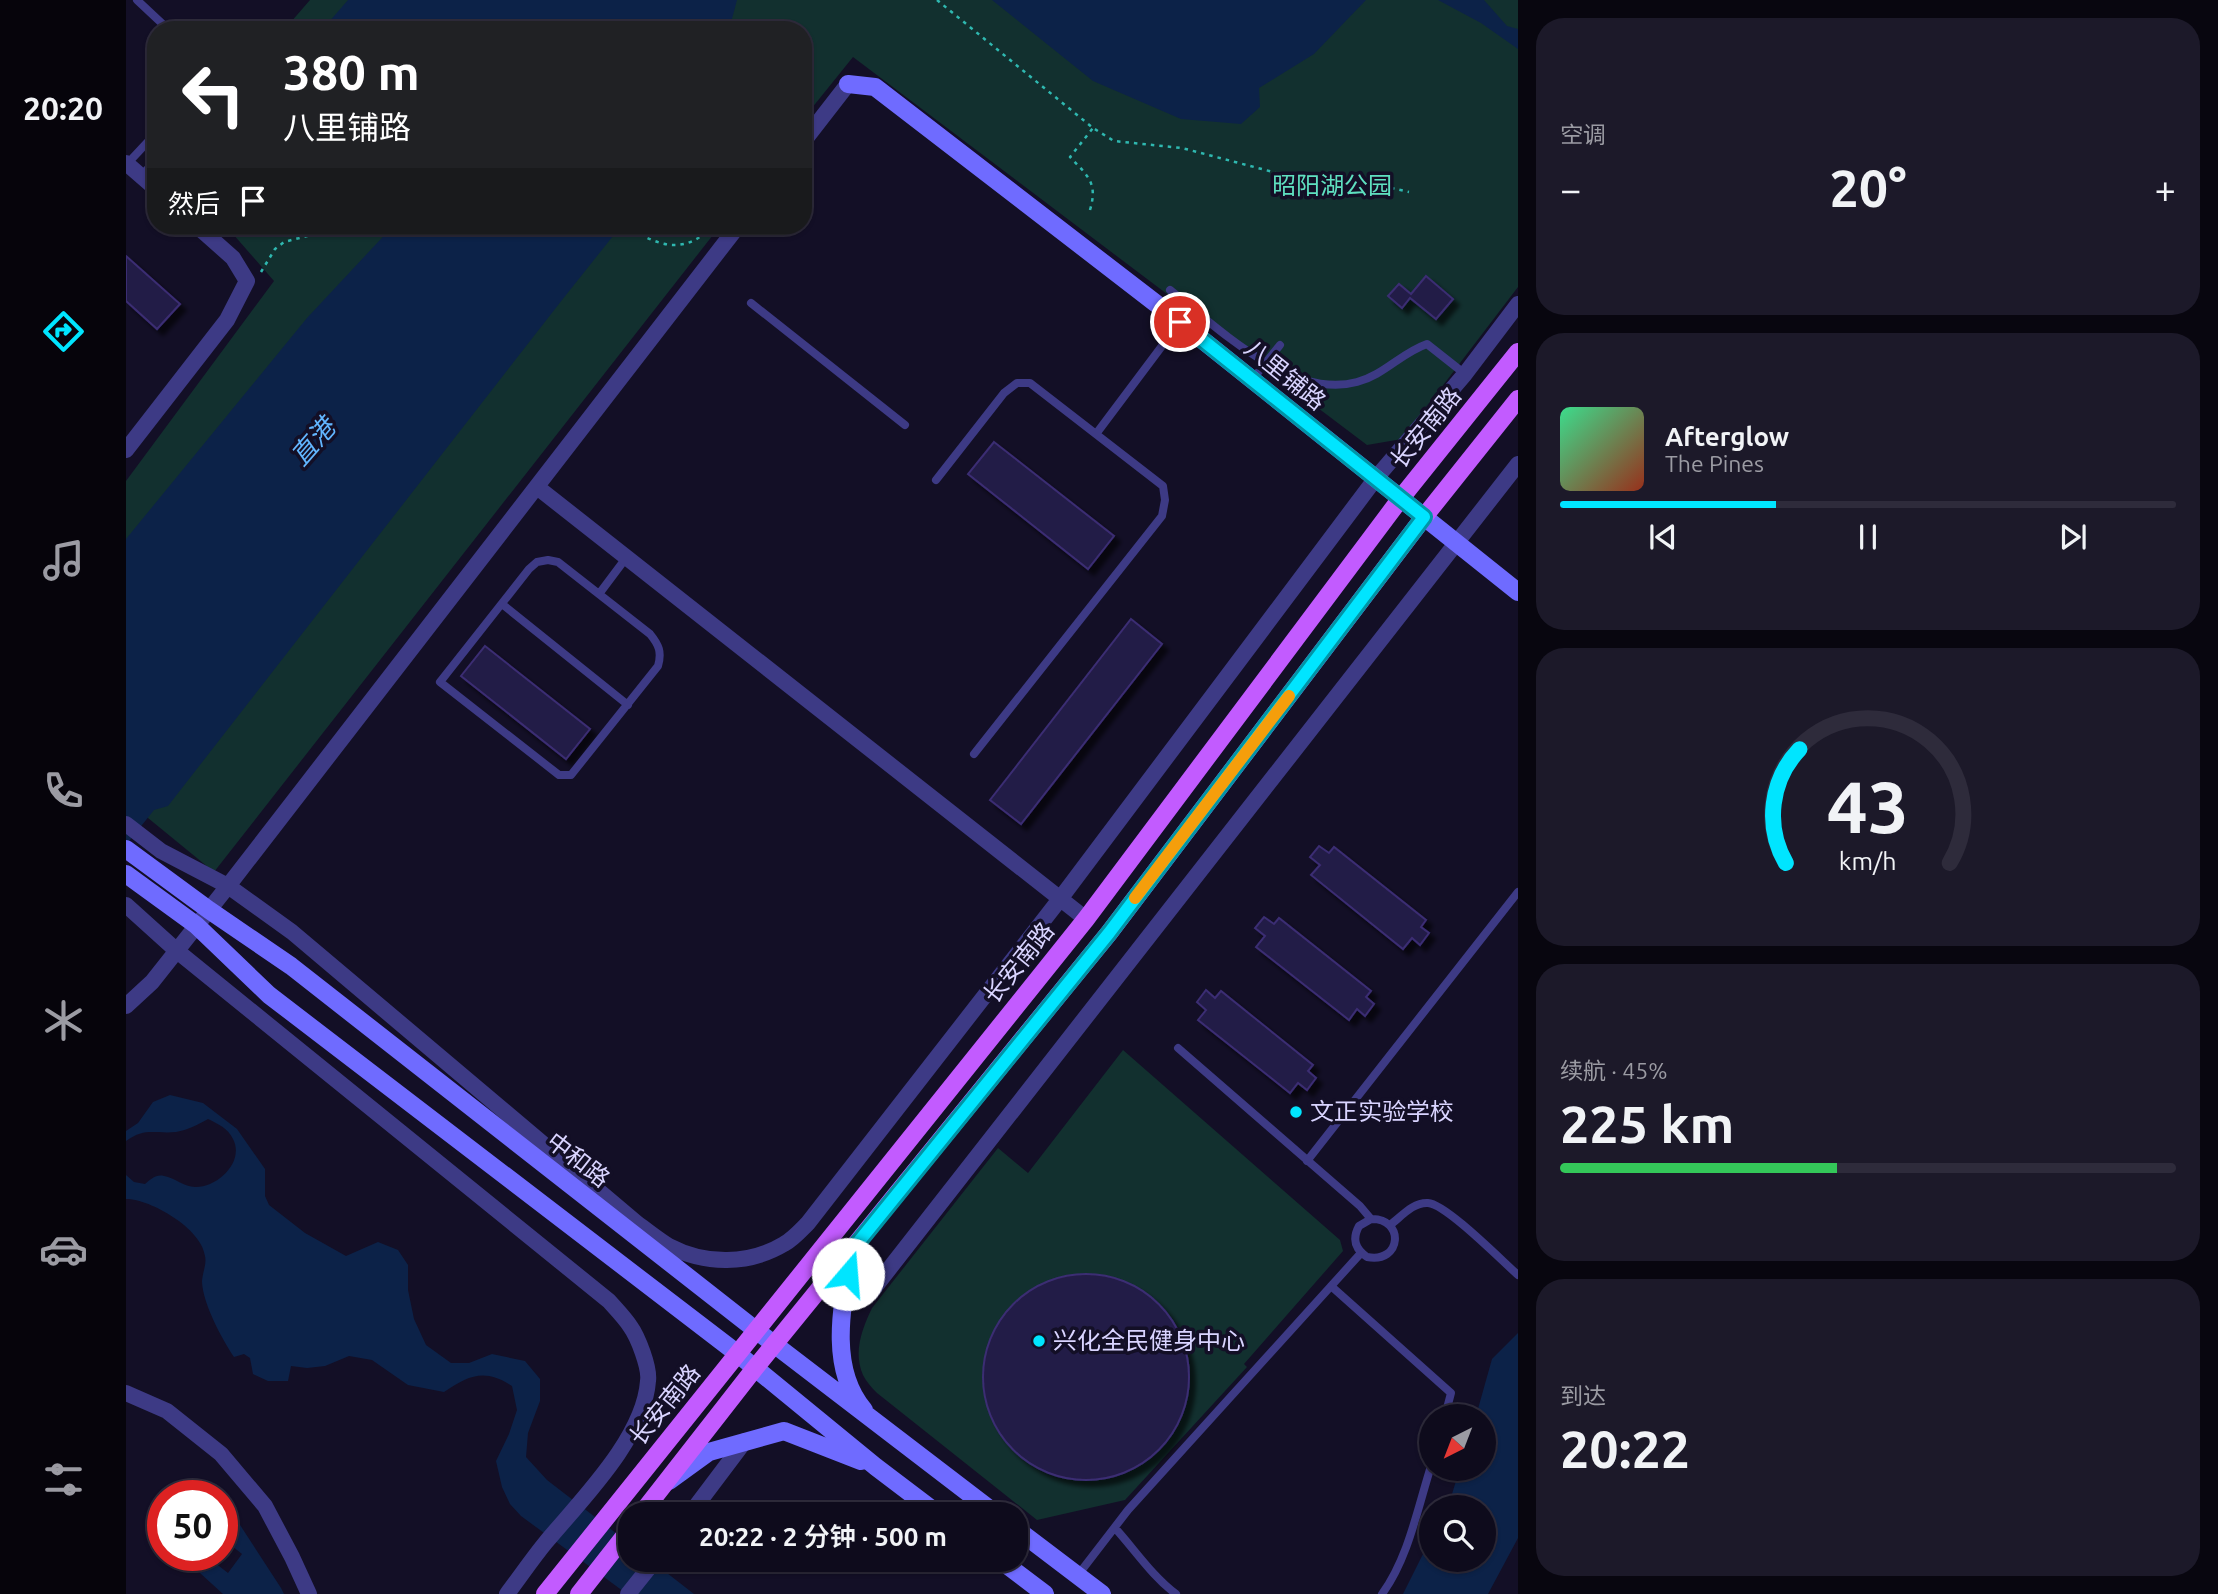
<!DOCTYPE html>
<html lang="zh">
<meta charset="utf-8">
<style>
:root{--surface:#0e0b1c;--page:#1c1929;--text:#f1f3f6;--muted:#9b9ba3;--line:#2e2b3b;--accent:#00e5ff}
body{margin:0;font-family:Ubuntu,"Noto Sans SC",sans-serif;background:var(--page);color:var(--text);height:100vh;display:flex;flex-direction:column;font-size:26px;white-space:nowrap}
*{box-sizing:border-box;margin:0}
p{font-size:23px;color:var(--muted)}
.icon{flex:none;width:38px;height:38px;fill:none;stroke:currentColor;stroke-width:2;stroke-linecap:round;stroke-linejoin:round}
.map{position:relative;flex:1;overflow:hidden}
.sheet{display:flex;flex-direction:column;gap:18px;padding:18px;background:#08060f;width:700px}
.sheet>*{flex:none}
.guide{position:absolute;left:21px;top:21px;width:665px;height:214px;border-radius:28px;box-shadow:0 2px 5px #0004,0 0 0 2px var(--line);background:#202124;color:#fff;overflow:hidden}
.needle{width:46px;rotate:222deg}
.fabs{position:absolute;left:1293px;top:1404px;display:grid;gap:14px}
.fabs a{display:grid;place-items:center;width:77px;height:77px;border-radius:50%;background:var(--surface);box-shadow:0 2px 5px #0004,0 0 0 2px var(--line);font-size:35px}
.speed{position:absolute;left:21px;top:1480px;display:flex;gap:14px;font-size:35px;font-weight:700;text-align:center}
.speed>*{display:grid;place-content:center;width:91px;height:91px;border-radius:50%;background:var(--surface);box-shadow:0 2px 5px #0004,0 0 0 2px var(--line);line-height:1}
.speed .limit{border:10px solid #d22;background:#fff;color:#111}
.pin{position:absolute;display:grid;place-items:center;width:60px;height:60px;color:#fff;margin:-30px;border:4px solid #fff;border-radius:50%;box-shadow:0 2px 7px #0007}
.me{position:absolute;width:77px;margin:-38px;rotate:18deg;stroke-linejoin:round;filter:drop-shadow(0 0 5px #0008)}
.turn{display:flex;align-items:center;gap:24px;height:147px;padding:0 21px;font-size:32px}
.turn .icon{width:91px;height:91px;stroke-width:2.5}
.turn b{display:block;font-size:49px;line-height:60px}
.then{display:flex;align-items:center;height:66px;padding:0 21px;background:#0003;gap:14px;font-size:26px}
.big{font-size:52px;font-weight:600;line-height:1.1}
.sheet .card{flex:1;display:flex;flex-direction:column;justify-content:center;gap:10px;min-width:0;padding:0 24px;border-radius:28px;background:var(--page)}
.sheet .dial{align-items:center;gap:0}
.dial svg{height:182px;overflow:visible;fill:none;stroke:var(--line);stroke-width:7;stroke-linecap:round;text-anchor:middle}
.dial text{fill:var(--text);stroke:none}
.song{display:flex;align-items:center;gap:21px}
.cover{width:84px;height:84px;border-radius:10px;background:linear-gradient(135deg,hsl(150 70% 55%),hsl(10 70% 35%))}
.played{height:7px;border-radius:4px;background:linear-gradient(90deg,var(--accent) 35%,var(--line) 35%)}
.keys{display:flex;justify-content:space-around;direction:ltr}
.heat{display:flex;justify-content:space-between;align-items:center;font-size:38px;direction:ltr}
.charge{height:10px;border-radius:5px;background:linear-gradient(90deg,#34c759 45%,var(--line) 0)}
.trip{position:absolute;left:492px;top:1502px;width:410px;height:70px;border-radius:28px;background:var(--surface);box-shadow:0 2px 5px #0004,0 0 0 2px var(--line);font-weight:600;line-height:70px;text-align:center}
main{display:flex;flex:1;min-height:0}
.menu{display:flex;flex-direction:column;width:126px;justify-content:space-around;align-items:center;background:#06040b;color:var(--muted)}
.menu .icon{width:49px;height:49px}
.menu .current{color:var(--accent)}
.menu b{font-size:32px;color:var(--text)}
.map>svg:first-child{display:block}
.green{fill:#12302f}
.water{fill:#0c2248}
.building{fill:#241b47;stroke:#3b2d73;stroke-width:2;filter:url(#shadow)}
.lines{fill:none;stroke-linecap:round;stroke-linejoin:round}
.path{stroke:#2fb8b0;stroke-width:2.5;stroke-dasharray:3.5 5;stroke-linecap:butt}
.lane{stroke:#3d3a85;stroke-width:8}
.street{stroke:#3d3a85;stroke-width:16}
.secondary{stroke:#6f6bff;stroke-width:18}
.primary{stroke:#c25bff;stroke-width:18}
.route-casing{stroke:#0095a6;stroke-width:18}
.route{stroke:#00e5ff;stroke-width:12}
.slow{stroke:#f59e0b;stroke-width:12}
.poi-dot{fill:#00e5ff;stroke:#130f26;stroke-width:2.5}
.labels{text-anchor:middle;stroke-width:7;stroke-linejoin:round;paint-order:stroke}
.park-label{font-size:24px;fill:#5fe0c0;stroke:#130f26}
.street-label{font-size:24px;fill:#d9d4ff;stroke:#130f26}
.poi-label{font-size:24px;fill:#d9d4ff;stroke:#130f26;text-anchor:start}
.water-label{font-size:26px;font-style:italic;fill:#62b6ff;stroke:#130f26}
</style>
<main>
<nav class="menu">
<b>20:20</b>
<svg class="icon current" aria-label="directions" viewBox="0 0 24 24"><path d="M12 3l9 9-9 9-9-9zM9 14v-3h6M13 9l2 2-2 2"/></svg>
<svg class="icon" aria-label="music" viewBox="0 0 24 24"><path d="M9 18V5l10-2v13"/><circle cx="6" cy="18" r="3"/><circle cx="16" cy="16" r="3"/></svg>
<svg class="icon" aria-label="phone" viewBox="0 0 24 24"><path d="M5 4h4l2 5-3 2q2 4 5 5l2-3 5 2v4C11 20 4 13 5 4z"/></svg>
<svg class="icon" aria-label="climate" viewBox="0 0 24 24"><path d="M12 3v18M4 7l16 10M4 17L20 7"/></svg>
<svg class="icon" aria-label="car" viewBox="0 0 24 24"><path d="M5 17H2v-5l4-1 3-4h7l3 4 3 1v5h-3M9 17h6M6 11h13"/><circle cx="7" cy="17" r="2"/><circle cx="17" cy="17" r="2"/></svg>
<svg class="icon" aria-label="filters" viewBox="0 0 24 24"><path d="M4 7h16M4 17h16"/><circle cx="9" cy="7" r="2"/><circle cx="15" cy="17" r="2"/></svg>
</nav>
<div class="map">
<svg width="1392" height="1594" viewBox="0 0 1392 1594">
<defs>
<filter id="shadow"><feDropShadow dx="6" dy="6" stdDeviation="2" flood-color="#0009"/></filter>
</defs>
<rect width="100%" height="100%" fill="#130f26"/>
<path class="green" d="M184 0H1392V287L1276 439 1241 445 727 57 677 119V30H158Z
M100 226H594L88 872 0 800V481L148 281Z
M997 1050 1214 1240 1217 1251 1118 1364 1121 1367 999 1500 911 1520 751 1393C746 1388 740 1381 737 1375 727 1352 736 1329 746 1308L872 1148 902 1173Z"/>
<path class="water" d="M222 0H611L603 30H196Z
M866 0H1240L1188 54 1133 88 1134 107 1115 124 1055 119 967 81Z
M1312 0H1358L1381 26 1392 29V49L1355 23Z
M267 226H500L487 236 436 300 42 806 28 810 0 845V539L181 318Z
M44 1095 77 1103 111 1129 139 1169V1196L143 1205 179 1233 220 1256 252 1242 272 1250 282 1265V1290L288 1319 300 1345 325 1363H343L366 1354 399 1361 414 1379V1401L402 1433 400 1457 421 1480 504 1544V1559H523L568 1594H501L395 1516 384 1504 376 1487 370 1461 383 1434 391 1410 386 1386C359 1368 343 1375 318 1392L282 1385 246 1360 223 1356 199 1366 181 1368 165 1366 162 1381H142L127 1374 124 1358 118 1354 108 1357C96 1339 77 1304 76 1282 76 1274 81 1264 79 1256 76 1229 25 1199 0 1199V1175L8 1182 19 1184C25 1179 30 1174 38 1176 49 1178 58 1187 69 1187 91 1188 119 1162 107 1139 102 1128 92 1124 82 1119 71 1125 62 1130 50 1132 28 1134 19 1127 0 1141V1131L12 1123 27 1102Z
M1392 1333V1538L1362 1594H1277L1305 1538 1306 1559H1358V1507H1322L1334 1468H1358V1416H1350L1366 1359Z
M103 1508 155 1588 158 1594H97L63 1563 67 1556H80L102 1573 116 1554 96 1538V1517Z"/>
<path class="building" d="M0 256 54 304 31 329 0 301Z
M1300 276 1327 299 1310 319 1284 298 1276 308 1262 296 1273 284 1285 294Z
M868 442 988 536 962 569 842 474Z
M1005 619 1036 644 895 824 864 800Z
M359 646 464 729 440 759 335 676Z
M1193 846 1203 853 1208 847 1300 920 1295 927 1303 933 1294 945 1286 938 1277 949 1185 875 1194 865 1184 857Z
M1138 917 1148 924 1153 918 1245 991 1240 997 1248 1004 1239 1016 1231 1009 1223 1020 1130 947 1139 936 1129 928Z
M1080 990 1089 998 1095 991 1187 1065 1182 1071 1190 1078 1181 1090 1172 1083 1164 1093 1072 1020 1080 1010 1071 1002Z
M857 1377a103 103 0 1 1 206 0a103 103 0 1 1-206 0Z"/>
<g class="lines">
<path class="path" d="M811 0 967 128 988 141 1056 148 1147 172 1171 184 1261 187 1283 192
M964 210C972 183 962 176 944 157L967 128
M499 226C532 245 556 257 587 226
M135 272 149 249 158 242 208 229 212 226"/>
<path class="lane" d="M11 0 43 30
M1 164 30 133
M15 176 30 160
M1044 290C1092 328 1165 400 1231 382 1258 375 1275 353 1301 344L1339 374
M625 303 779 425
M1126 380 1154 345
M970 434 1054 322
M810 480 878 393 891 383H904L1037 486 1039 500 1036 516 848 754
M422 560 432 562 524 634C533 645 536 652 532 666L445 775H433L314 682 403 569 411 562Z
M473 594 500 558
M376 604 502 705
M1052 1048 1234 1206 1245 1219C1279 1218 1276 1264 1241 1257 1229 1249 1226 1239 1233 1226L1245 1219
M1181 1161 1392 892
M1264 1225C1275 1217 1287 1202 1302 1203 1320 1204 1376 1261 1392 1275
M1205 1286 1325 1393 1319 1416
M989 1528C1009 1550 1026 1576 1050 1594
M952 1575 1002 1510 1235 1253
M1256 1594C1283 1557 1292 1506 1306 1463"/>
<path class="street" d="M677 142 722 84
M0 163 30 189
M0 450 101 320 121 281 107 258 71 226
M411 487 960 919
M0 824 35 851 102 886 166 932 512 1224C522 1231 533 1240 543 1246 579 1265 623 1265 658 1244 667 1239 675 1230 682 1223L934 899 1250 478 1339 374 1392 304
M0 905 51 951 483 1301C490 1309 498 1317 504 1326 512 1337 524 1368 522 1381 518 1438 455 1500 420 1542 406 1559 394 1577 381 1594
M0 1006 26 982 102 886 612 226
M745 1292 1392 464
M0 1393 41 1411 95 1454 139 1506 166 1557 183 1594
M564 1514 619 1441
M502 1594 530 1559"/>
<path class="secondary" d="M722 84 749 87 1054 322 1392 592
M0 849 83 910 165 966 631 1331 870 1514
M0 874 70 925 143 995 612 1354 750 1467 812 1514
M726 1250C717 1301 701 1366 738 1410
M543 1481 583 1452 658 1431 735 1461
M889 1528 976 1594
M873 1559 919 1594"/>
<path class="primary" d="M515 1514 629 1368 983 933 1298 517 1392 399
M419 1594 960 919 1275 498 1392 352
M453 1594 504 1529"/>
</g>
<g class="lines">
<g class="route-casing">
<path id="route" d="M722 1274 726 1250 983 933 1298 517 1054 322"/>
</g>
<use href="#route" class="route"/>
<path class="slow" d="M1009 898 1163 696"/>
</g>
<g class="poi-dot">
<circle cx="1170" cy="1112" r="7"/>
<circle cx="913" cy="1341" r="7"/>
</g>
<g class="labels">
<g class="park-label">
<text x="1206" y="194">昭阳湖公园</text>
</g>
<g class="street-label">
<text transform="translate(1159 375) rotate(39)" y="8">八里铺路</text>
<text transform="translate(1300 428) rotate(-51)" y="8">长安南路</text>
<text transform="translate(893 963) rotate(-51)" y="8">长安南路</text>
<text transform="translate(452 1160) rotate(38)" y="8">中和路</text>
<text transform="translate(539 1405) rotate(-51)" y="8">长安南路</text>
</g>
<g class="poi-label">
<text x="1184" y="1120">文正实验学校</text>
<text x="927" y="1349">兴化全民健身中心</text>
</g>
<g class="water-label">
<text transform="translate(187 442) rotate(-49)" y="9">直港</text>
</g>
</g>
</svg>
<div class="fabs">
<a><svg class="needle" viewBox="-14 -14 28 28"><path d="M0-13l5 13h-10z" fill="#e53935"/><path d="M0 13l5-13h-10z" fill="#9b9ba3"/></svg></a>
<a><svg class="icon" aria-label="search" viewBox="0 0 24 24"><circle cx="10" cy="10" r="6"/><path d="M15 15l6 6"/></svg></a>
</div>
<div class="speed"><div class="limit">50</div></div>
<div class="pin" style="left:1054px;top:322px;background:#d93025"><svg class="icon" aria-label="arrive" viewBox="0 0 24 24"><path d="M6 21V4h12l-3 4 3 4H6"/></svg></div>
<svg class="me" style="left:722px;top:1274px" viewBox="-20 -20 40 40"><circle r="19" fill="#fff"/><path d="M0-13L10 11 0 6-10 11z" fill="#00e5ff"/></svg>
<div class="trip">20:22 · 2 分钟 · 500 m</div>
<div class="guide">
<div class="turn"><svg class="icon" aria-label="left" viewBox="0 0 24 24"><path d="M17 20v-9H6M10 6l-5 5 5 5"/></svg><div><b>380 m</b>八里铺路</div></div>
<div class="then">然后<svg class="icon" aria-label="arrive" viewBox="0 0 24 24"><path d="M6 21V4h12l-3 4 3 4H6"/></svg></div>
</div>
</div>
<section class="sheet">
<div class="card"><p>空调</p>
<div class="heat"><a>−</a><b class="big">20°</b><a>+</a></div>
</div>
<div class="card">
<div class="song"><i class="cover"></i><div><b>Afterglow</b><p>The Pines</p></div></div>
<div class="played"></div>
<div class="keys"><svg class="icon" aria-label="previous" viewBox="0 0 24 24"><path d="M18 5L8 12l10 7zM5 5v14"/></svg><svg class="icon" aria-label="pause" viewBox="0 0 24 24"><path d="M8 5v14M16 5v14"/></svg><svg class="icon" aria-label="next" viewBox="0 0 24 24"><path d="M6 5l10 7-10 7zM19 5v14"/></svg></div>
</div>
<div class="card dial"><svg viewBox="0 0 100 80">
<path d="M14 69A42 42 0 1 1 86 69"/>
<path d="M14 69A42 42 0 0 1 20 19" stroke="#00e5ff"/>
<text x="50" y="56" font-size="32" font-weight="700">43</text>
<text x="50" y="72" font-size="11">km/h</text>
</svg></div>
<div class="card"><p>续航 · 45%</p><b class="big">225 km</b><div class="charge"></div></div>
<div class="card"><p>到达</p><b class="big">20:22</b></div>
</section>
</main>
